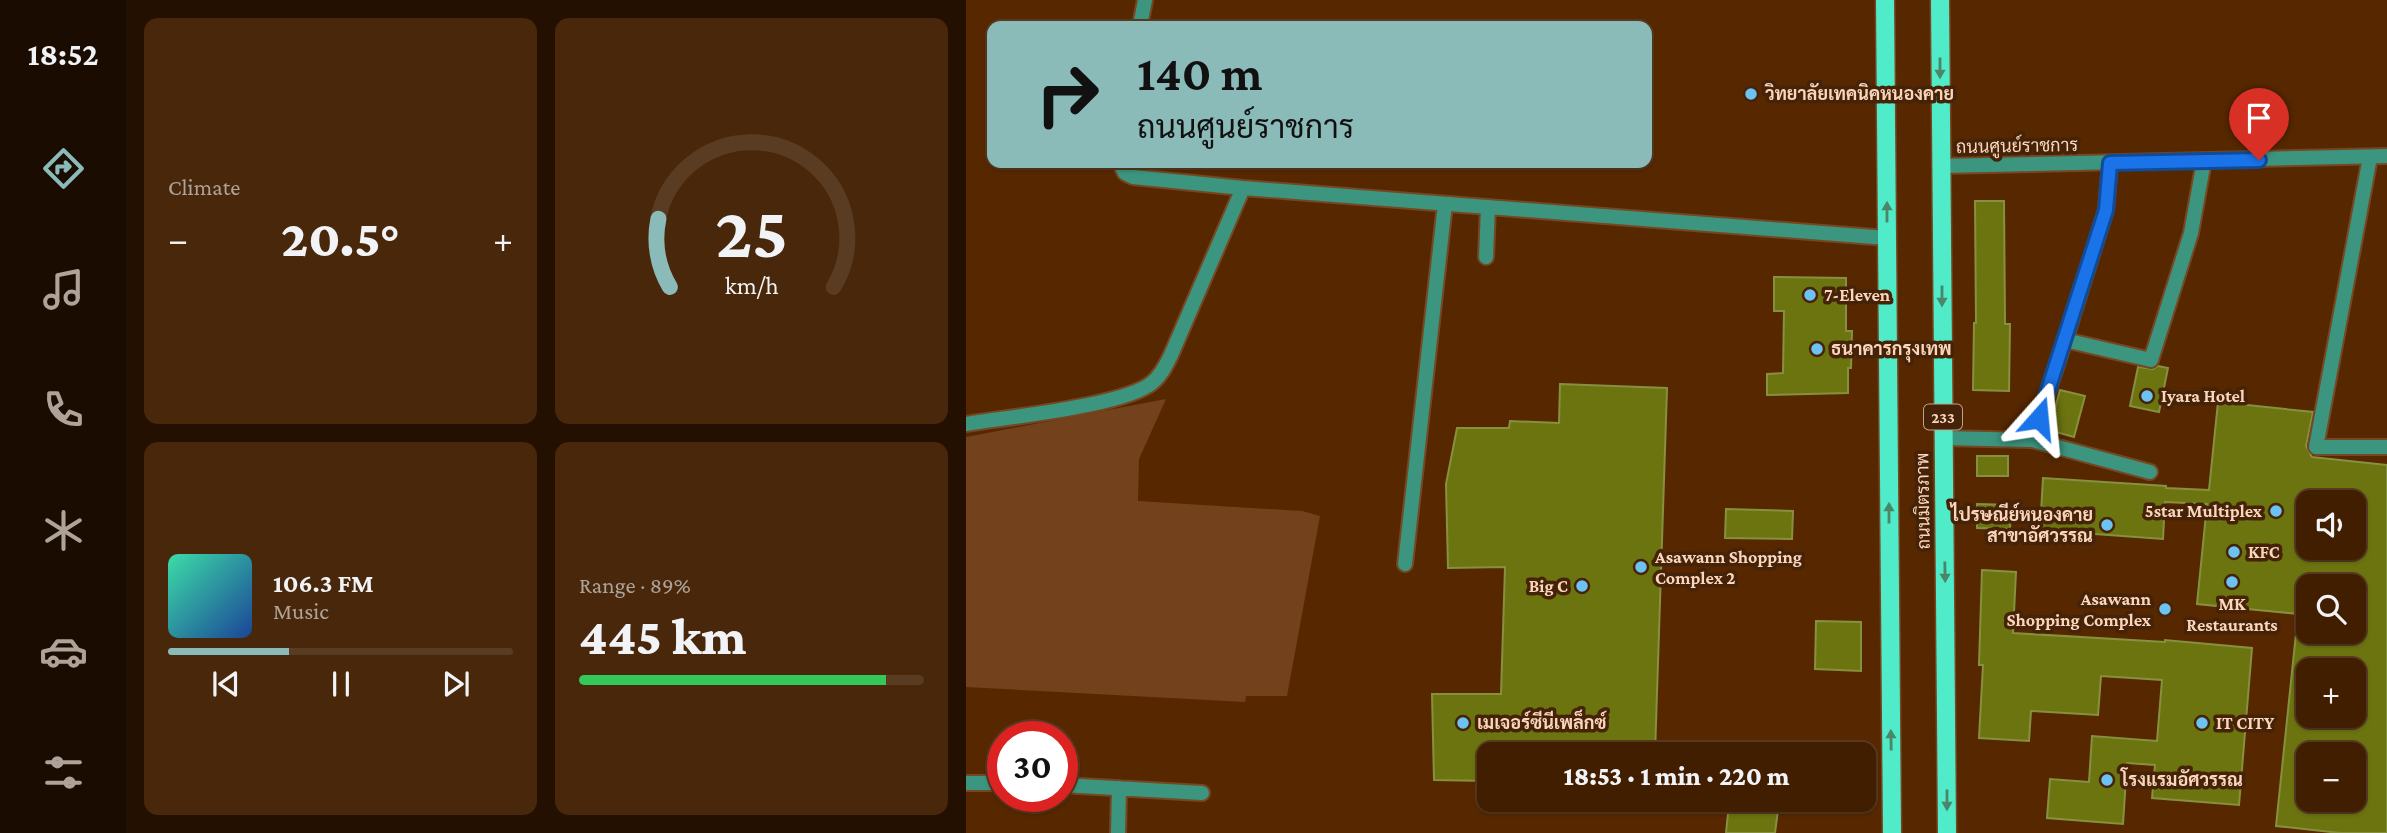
<!DOCTYPE html>
<meta charset="utf-8">
<style>
:root{--surface:#411e00;--page:#48270a;--text:#f1f3f6;--muted:#aea299;--line:#5a3c22;--accent:#8bbbb9}
body{margin:0;font-family:"Crimson Pro",Sarabun,serif;background:var(--page);color:var(--text);height:100vh;display:flex;flex-direction:column;font-size:26px;white-space:nowrap}
*{box-sizing:border-box;margin:0}
p{font-size:23px;color:var(--muted)}
.icon{flex:none;width:38px;height:38px;fill:none;stroke:currentColor;stroke-width:2;stroke-linecap:round;stroke-linejoin:round}
.map{position:relative;flex:1;overflow:hidden}
.drawer{display:flex;flex-direction:column;gap:18px;padding:18px;background:#241000;width:840px}
.drawer>*{flex:none}
.hud{position:absolute;left:21px;top:21px;width:665px;height:147px;border-radius:14px;box-shadow:0 2px 5px #0004,0 0 0 2px var(--line);background:#8bbbb9;color:#111;overflow:hidden}
.buttons{position:absolute;left:1330px;top:490px;display:grid;gap:14px}
.buttons a{display:grid;place-items:center;width:70px;height:70px;border-radius:14px;background:var(--surface);box-shadow:0 2px 5px #0004,0 0 0 2px var(--line);font-size:35px}
.speed{position:absolute;left:21px;top:721px;display:flex;gap:14px;font-size:35px;font-weight:700;text-align:center}
.speed>*{display:grid;place-content:center;width:91px;height:91px;border-radius:50%;background:var(--surface);box-shadow:0 2px 5px #0004,0 0 0 2px var(--line);line-height:1}
.speed .limit{border:10px solid #d22;background:#fff;color:#111}
.pin{position:absolute;display:grid;place-items:center;width:60px;height:60px;color:#fff;margin:-72px -30px;border-radius:50% 50% 50% 0;rotate:-45deg;box-shadow:0 0 7px #0007}
.pin .icon{rotate:45deg}
.me{position:absolute;width:77px;margin:-38px;rotate:18deg;stroke-linejoin:round;filter:drop-shadow(0 0 5px #0008)}
.turn{display:flex;align-items:center;gap:24px;height:147px;padding:0 35px;font-size:32px}
.turn .icon{width:91px;height:91px;stroke-width:2.5}
.turn b{display:block;font-size:49px;line-height:60px}
.big{font-size:52px;font-weight:800;line-height:1.1}
.drawer .widget{flex:1;display:flex;flex-direction:column;justify-content:center;gap:10px;min-width:0;padding:0 24px;border-radius:14px;background:var(--page)}
.drawer .dial{align-items:center;gap:0}
.dial svg{height:182px;overflow:visible;fill:none;stroke:var(--line);stroke-width:7;stroke-linecap:round;text-anchor:middle}
.dial text{fill:var(--text);stroke:none}
.song{display:flex;align-items:center;gap:21px}
.cover{width:84px;height:84px;border-radius:10px;background:linear-gradient(135deg,hsl(160 70% 55%),hsl(220 70% 35%))}
.played{height:7px;border-radius:4px;background:linear-gradient(90deg,var(--accent) 35%,var(--line) 35%)}
.keys{display:flex;justify-content:space-around;direction:ltr}
.heat{display:flex;justify-content:space-between;align-items:center;font-size:38px;direction:ltr}
.charge{height:10px;border-radius:5px;background:linear-gradient(90deg,#34c759 89%,var(--line) 0)}
.drawer .tiles{flex:1;display:grid;gap:18px;grid-template-columns:repeat(2,1fr)}
.trip{position:absolute;left:511px;top:742px;width:399px;height:70px;border-radius:14px;background:var(--surface);box-shadow:0 2px 5px #0004,0 0 0 2px var(--line);font-weight:800;line-height:70px;text-align:center}
main{display:flex;flex:1;min-height:0}
.tabs{display:flex;flex-direction:column;width:126px;justify-content:space-around;align-items:center;background:#1a0c00;color:var(--muted)}
.tabs .icon{width:49px;height:49px}
.tabs .current{color:var(--accent)}
.tabs b{font-size:32px;color:var(--text)}
.map>svg:first-child{display:block}
.green{fill:#73411b}
.building{fill:#6c7410;stroke:#87903f;stroke-width:2;fill-rule:evenodd}
.lines{fill:none;stroke-linecap:round;stroke-linejoin:round}
.minor-casing{stroke:#754722;stroke-width:18}
.tertiary-casing{stroke:#754722;stroke-width:18}
.primary-casing{stroke:#754722;stroke-width:21}
.minor{stroke:#3b957f;stroke-width:14}
.tertiary{stroke:#3b957f;stroke-width:14}
.primary{stroke:#50ebc8;stroke-width:18}
.oneway{fill:#4a8768}
.route-casing{stroke:#114b97;stroke-width:18}
.route{stroke:#1a73e8;stroke-width:12}
.poi-dot{fill:#6cc3f2;stroke:#452308;stroke-width:2.5}
.labels{text-anchor:middle;stroke-width:7;stroke-linejoin:round;paint-order:stroke}
.shield{fill:#452308;stroke:#c4a087;stroke-width:2}
.shield-label{font-size:16px;font-weight:bold;fill:#fbd6bd}
.poi-label{font-size:18px;font-weight:bold;fill:#fbd6bd;stroke:#452308;text-anchor:start}
.street-label{font-size:18px;fill:#fbd6bd;stroke:#452308}
</style>
<main>
<nav class="tabs">
<b>18:52</b>
<svg class="icon current" aria-label="directions" viewBox="0 0 24 24"><path d="M12 3l9 9-9 9-9-9zM9 14v-3h6M13 9l2 2-2 2"/></svg>
<svg class="icon" aria-label="music" viewBox="0 0 24 24"><path d="M9 18V5l10-2v13"/><circle cx="6" cy="18" r="3"/><circle cx="16" cy="16" r="3"/></svg>
<svg class="icon" aria-label="phone" viewBox="0 0 24 24"><path d="M5 4h4l2 5-3 2q2 4 5 5l2-3 5 2v4C11 20 4 13 5 4z"/></svg>
<svg class="icon" aria-label="climate" viewBox="0 0 24 24"><path d="M12 3v18M4 7l16 10M4 17L20 7"/></svg>
<svg class="icon" aria-label="car" viewBox="0 0 24 24"><path d="M5 17H2v-5l4-1 3-4h7l3 4 3 1v5h-3M9 17h6M6 11h13"/><circle cx="7" cy="17" r="2"/><circle cx="17" cy="17" r="2"/></svg>
<svg class="icon" aria-label="filters" viewBox="0 0 24 24"><path d="M4 7h16M4 17h16"/><circle cx="9" cy="7" r="2"/><circle cx="15" cy="17" r="2"/></svg>
</nav>
<section class="drawer">
<div class="tiles">
<div class="widget"><p>Climate</p>
<div class="heat"><a>−</a><b class="big">20.5°</b><a>+</a></div>
</div>
<div class="widget dial"><svg viewBox="0 0 100 80">
<path d="M14 69A42 42 0 1 1 86 69"/>
<path d="M14 69A42 42 0 0 1 9 39" stroke="#8bbbb9"/>
<text x="50" y="56" font-size="32" font-weight="700">25</text>
<text x="50" y="72" font-size="11">km/h</text>
</svg></div>
<div class="widget">
<div class="song"><i class="cover"></i><div><b>106.3 FM</b><p>Music</p></div></div>
<div class="played"></div>
<div class="keys"><svg class="icon" aria-label="previous" viewBox="0 0 24 24"><path d="M18 5L8 12l10 7zM5 5v14"/></svg><svg class="icon" aria-label="pause" viewBox="0 0 24 24"><path d="M8 5v14M16 5v14"/></svg><svg class="icon" aria-label="next" viewBox="0 0 24 24"><path d="M6 5l10 7-10 7zM19 5v14"/></svg></div>
</div>
<div class="widget"><p>Range · 89%</p><b class="big">445 km</b><div class="charge"></div></div>
</div>
</section>
<div class="map">
<svg width="1421" height="833" viewBox="0 0 1421 833">
<rect width="100%" height="100%" fill="#572800"/>
<path class="green" d="M200 399 173 459 172 501 336 511 354 516 321 696H280L279 702 0 687V437Z"/>
<path class="building" d="M1009 201H1038L1039 324H1044L1043 391 1007 390 1008 323H1010Z
M808 277 880 278V331H886L885 368H882V393L801 395V374L817 373 818 311H808Z
M1192 366 1202 368 1193 412 1164 406 1172 367 1187 369Z
M594 384 701 388 689 754 605 752V754H523V781L468 780 466 694H535L539 567 482 568 480 484 491 428H543L544 421 593 423Z
M1094 390 1119 396 1108 437 1083 430Z
M1252 402 1347 412 1340 446 1346 457 1421 465V833H1374L1310 826 1332 614 1231 604 1241 504 1199 502 1197 539 1074 530 1077 478 1200 486V488L1243 490ZM1342 502H1388V548H1342ZM1342 586H1388V632H1342ZM1342 670H1388V716H1342ZM1342 754H1388V800H1342Z
M1011 456H1042V476H1011Z
M1011 504 1045 505 1044 529 1011 528Z
M760 509 827 511 826 539 759 538Z
M1016 570 1050 572 1047 633 1199 642V640L1286 648 1273 805 1186 798 1189 765 1161 763 1157 824 1081 818 1084 779 1123 782 1126 736 1191 741 1196 680 1135 676 1132 715 1065 711 1063 741 1013 738 1017 665H1013Z
M850 621 895 622V671L849 669Z
M763 804 812 810 809 833H760Z"/>
<g class="lines">
<g class="minor-casing">
<path id="minor" d="M174 26 179 0
M1404 157 1350 447H1421
M154 163 159 173 167 177 277 188
M1144 163 1140 210 1099 340 1185 360 1225 233 1238 161
M520 257 522 207
M0 424C41 417 160 406 187 382 196 374 200 365 205 355L277 188 921 238
M977 438 1066 440 1184 472
M1066 440 1099 340
M439 564 479 204
M0 783H37
M96 785 236 793
M152 833 153 788"/>
</g>
<g class="tertiary-casing">
<path id="tertiary" d="M975 166 1421 156"/>
</g>
<g class="primary-casing">
<path id="primary" d="M919 0 926 833
M974 0 981 833"/>
</g>
<use href="#minor" class="minor"/>
<use href="#tertiary" class="tertiary"/>
<use href="#primary" class="primary"/>
</g>
<defs><path id="oneway-solid" d="M-6-.8H1V-3.2L6.5 0L1 3.2V.8H-6Z" transform="scale(1.75)"/></defs>
<g class="oneway">
<use href="#oneway-solid" transform="translate(974 68) rotate(90)"/>
<use href="#oneway-solid" transform="translate(921 212) rotate(-90)"/>
<use href="#oneway-solid" transform="translate(976 296) rotate(90)"/>
<use href="#oneway-solid" transform="translate(923 513) rotate(-90)"/>
<use href="#oneway-solid" transform="translate(979 572) rotate(89)"/>
<use href="#oneway-solid" transform="translate(925 740) rotate(-91)"/>
<use href="#oneway-solid" transform="translate(981 800) rotate(90)"/>
</g>
<g class="lines">
<g class="route-casing">
<path id="route" d="M1073 418 1140 210 1144 163 1293 160"/>
</g>
<use href="#route" class="route"/>
</g>
<g class="poi-dot">
<circle cx="785" cy="94" r="7"/>
<circle cx="844" cy="295" r="7"/>
<circle cx="851" cy="349" r="7"/>
<circle cx="1181" cy="396" r="7"/>
<circle cx="1310" cy="511" r="7"/>
<circle cx="1141" cy="525" r="7"/>
<circle cx="1268" cy="552" r="7"/>
<circle cx="675" cy="567" r="7"/>
<circle cx="1266" cy="582" r="7"/>
<circle cx="616" cy="586" r="7"/>
<circle cx="1199" cy="609" r="7"/>
<circle cx="497" cy="723" r="7"/>
<circle cx="1236" cy="723" r="7"/>
<circle cx="1141" cy="780" r="7"/>
</g>
<g class="labels">
<rect class="shield" x="958" y="404.5" width="38" height="25" rx="5"/>
<g class="shield-label">
<text x="977" y="423">233</text>
</g>
<g class="poi-label">
<text x="799" y="100">วิทยาลัยเทคนิคหนองคาย</text>
<text x="858" y="301">7-Eleven</text>
<text x="865" y="355">ธนาคารกรุงเทพ</text>
<text x="1195" y="402">Iyara Hotel</text>
<text x="1296" y="517" text-anchor="end">5star Multiplex</text>
<text x="1127" y="521" text-anchor="end">ไปรษณีย์หนองคาย<tspan x="1127" dy="21">สาขาอัศวรรณ</tspan></text>
<text x="1282" y="558">KFC</text>
<text x="689" y="563">Asawann Shopping<tspan x="689" dy="21">Complex 2</tspan></text>
<text x="602" y="592" text-anchor="end">Big C</text>
<text x="1185" y="605" text-anchor="end">Asawann<tspan x="1185" dy="21">Shopping Complex</tspan></text>
<text x="1266" y="610" text-anchor="middle">MK<tspan x="1266" dy="21">Restaurants</tspan></text>
<text x="511" y="729">เมเจอร์ซีนีเพล็กซ์</text>
<text x="1250" y="729">IT CITY</text>
<text x="1155" y="786">โรงแรมอัศวรรณ</text>
</g>
<g class="street-label">
<text transform="translate(1051 146) rotate(-1)" y="6">ถนนศูนย์ราชการ</text>
<text transform="translate(957 501) rotate(-91)" y="6">ถนนมิตรภาพ</text>
</g>
</g>
</svg>
<div class="buttons">
<a><svg class="icon" aria-label="sound" viewBox="0 0 24 24"><path d="M4 9h4l5-4v14l-5-4H4zM17 9q2 3 0 6"/></svg></a>
<a><svg class="icon" aria-label="search" viewBox="0 0 24 24"><circle cx="10" cy="10" r="6"/><path d="M15 15l6 6"/></svg></a>
<a>+</a>
<a>−</a>
</div>
<div class="speed"><div class="limit">30</div></div>
<div class="pin" style="left:1293px;top:160px;background:#d93025"><svg class="icon" aria-label="arrive" viewBox="0 0 24 24"><path d="M6 21V4h12l-3 4 3 4H6"/></svg></div>
<svg class="me" style="left:1073px;top:418px" viewBox="-20 -20 40 40"><path d="M0-17L14 15 0 8-14 15z" fill="#1a73e8" stroke="#fff" stroke-width="4"/></svg>
<div class="trip">18:53 · 1 min · 220 m</div>
<div class="hud">
<div class="turn"><svg class="icon" aria-label="right" viewBox="0 0 24 24"><path d="M7 20v-9h11M14 6l5 5-5 5"/></svg><div><b>140 m</b>ถนนศูนย์ราชการ</div></div>
</div>
</div>
</main>
